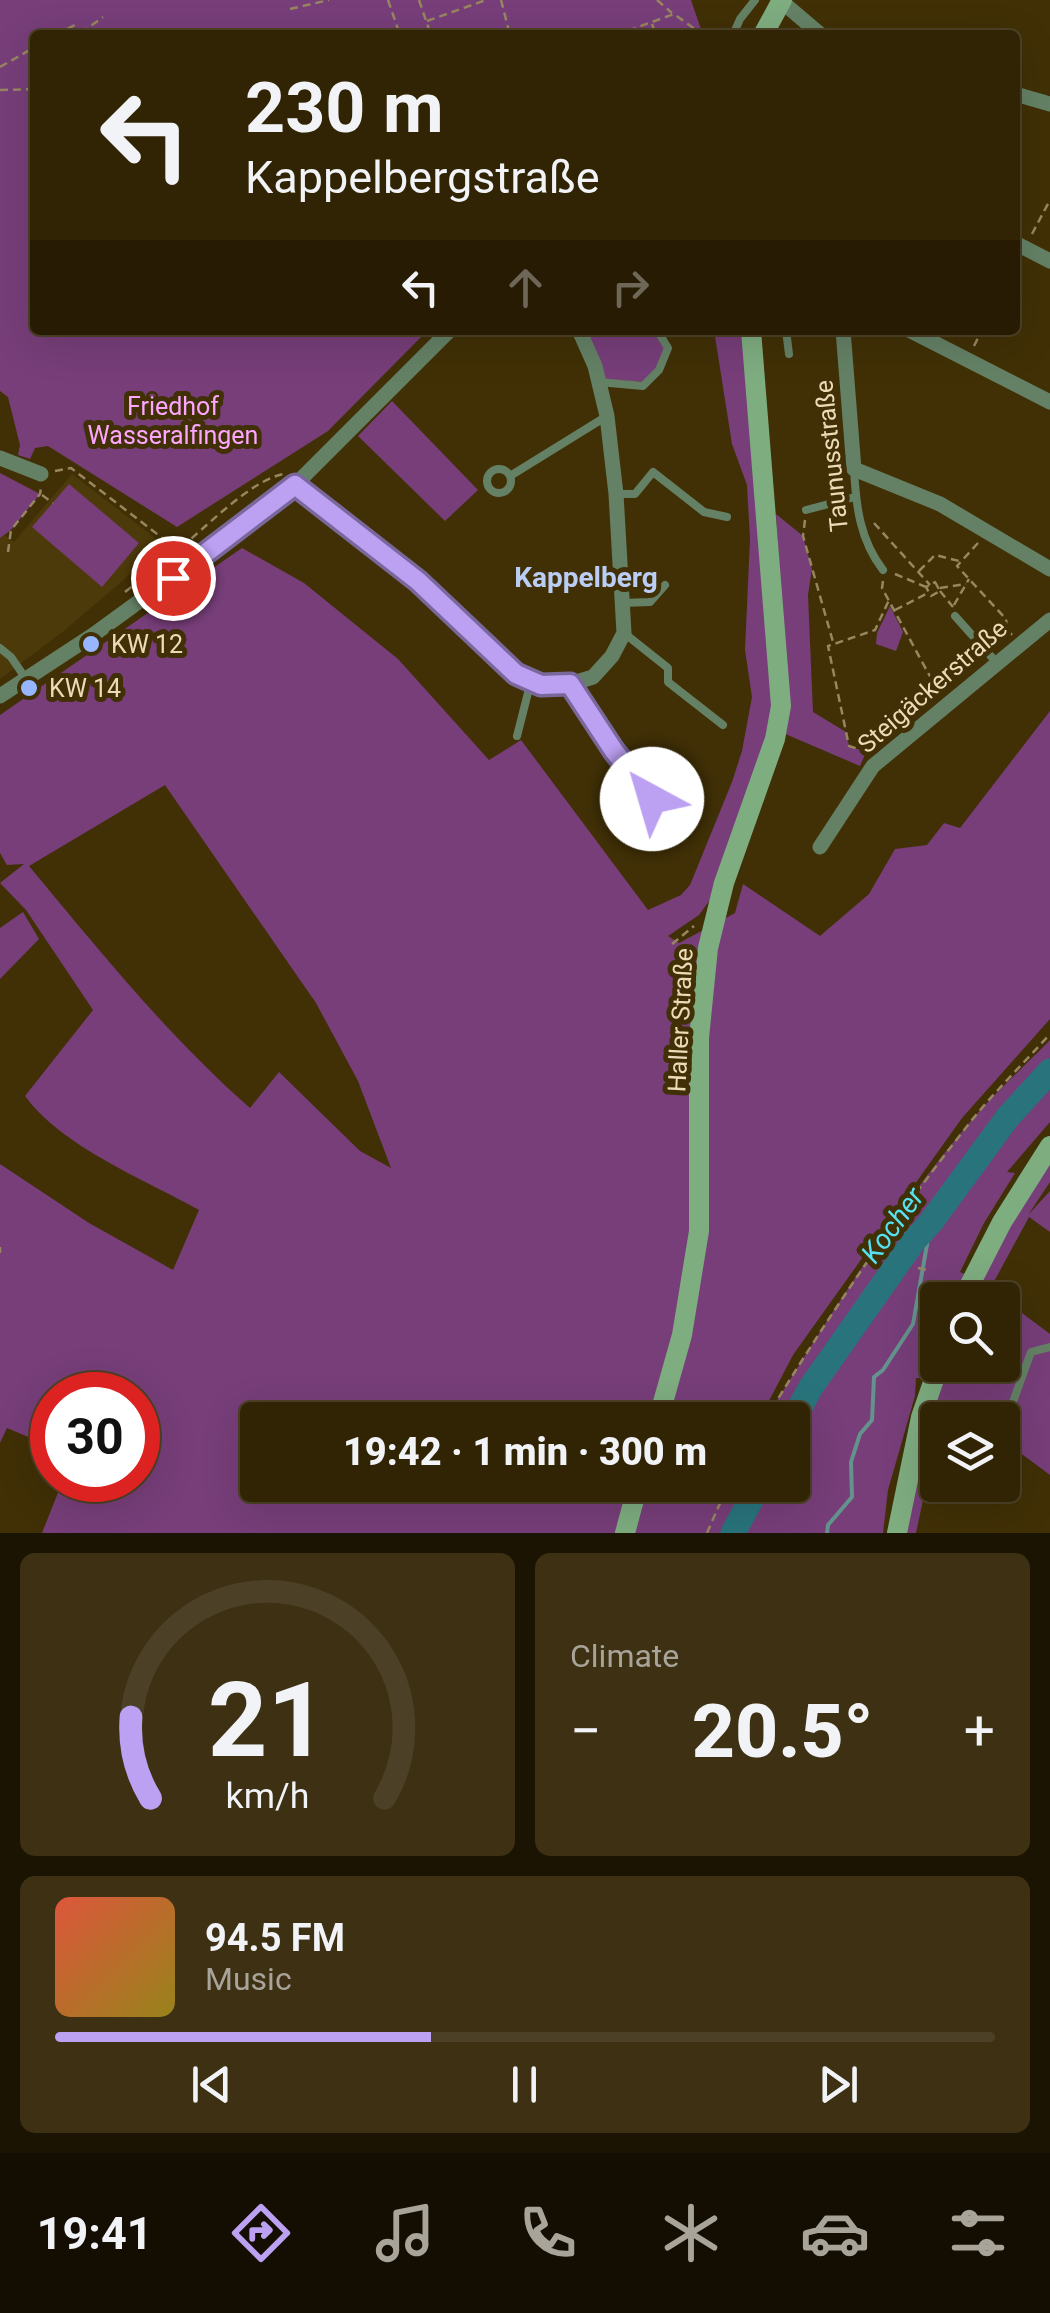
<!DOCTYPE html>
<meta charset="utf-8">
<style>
:root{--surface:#312404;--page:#3d3013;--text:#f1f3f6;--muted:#a8a49a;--line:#4c4126;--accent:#bca0f2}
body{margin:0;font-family:Roboto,sans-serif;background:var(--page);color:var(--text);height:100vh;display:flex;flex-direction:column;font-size:38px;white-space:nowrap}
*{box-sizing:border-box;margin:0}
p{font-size:32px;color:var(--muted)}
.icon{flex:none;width:55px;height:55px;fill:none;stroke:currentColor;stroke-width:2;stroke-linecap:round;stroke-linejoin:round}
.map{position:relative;height:1533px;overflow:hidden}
.details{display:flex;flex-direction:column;gap:20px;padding:20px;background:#1b1402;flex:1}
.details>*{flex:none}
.guide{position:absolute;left:30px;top:30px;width:990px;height:305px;border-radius:10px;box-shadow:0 10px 40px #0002,0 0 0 2px var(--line);background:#312404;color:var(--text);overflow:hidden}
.tools{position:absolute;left:920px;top:1282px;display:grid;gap:20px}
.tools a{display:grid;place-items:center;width:100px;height:100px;border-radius:10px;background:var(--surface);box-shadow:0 10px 40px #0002,0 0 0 2px var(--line);font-size:50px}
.speed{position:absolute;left:30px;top:1372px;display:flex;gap:20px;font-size:50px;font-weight:700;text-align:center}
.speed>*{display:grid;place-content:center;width:130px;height:130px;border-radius:50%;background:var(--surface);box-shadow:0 10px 40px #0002,0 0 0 2px var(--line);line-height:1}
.speed .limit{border:15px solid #d22;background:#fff;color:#111}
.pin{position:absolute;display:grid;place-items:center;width:85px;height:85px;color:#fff;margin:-42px;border:5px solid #fff;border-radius:50%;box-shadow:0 2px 10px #0007}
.me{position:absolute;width:110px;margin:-55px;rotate:321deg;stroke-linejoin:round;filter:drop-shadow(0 0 8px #0008)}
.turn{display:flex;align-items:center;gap:35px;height:210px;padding:0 50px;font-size:45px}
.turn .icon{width:130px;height:130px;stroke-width:2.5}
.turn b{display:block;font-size:70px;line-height:85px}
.lanes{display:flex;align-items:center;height:95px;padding:0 50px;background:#0003;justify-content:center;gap:50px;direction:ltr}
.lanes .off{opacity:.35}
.big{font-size:75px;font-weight:800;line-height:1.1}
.details .card{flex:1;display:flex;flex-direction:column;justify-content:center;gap:15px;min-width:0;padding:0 35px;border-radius:15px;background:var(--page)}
.details .dial{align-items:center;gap:0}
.dial svg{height:260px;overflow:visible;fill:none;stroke:var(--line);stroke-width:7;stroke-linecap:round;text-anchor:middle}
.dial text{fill:var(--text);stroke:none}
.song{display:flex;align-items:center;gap:30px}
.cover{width:120px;height:120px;border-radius:15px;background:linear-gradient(135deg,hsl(10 70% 55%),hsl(50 70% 35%))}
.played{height:10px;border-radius:5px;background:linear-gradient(90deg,var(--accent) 40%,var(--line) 40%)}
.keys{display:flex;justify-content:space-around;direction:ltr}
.heat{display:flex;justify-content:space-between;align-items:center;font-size:55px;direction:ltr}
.details .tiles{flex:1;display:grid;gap:20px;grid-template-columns:1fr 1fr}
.card:last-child{grid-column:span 2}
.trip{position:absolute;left:240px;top:1402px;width:570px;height:100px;border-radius:10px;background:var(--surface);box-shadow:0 10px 40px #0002,0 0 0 2px var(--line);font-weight:800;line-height:100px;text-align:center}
.menu{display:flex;height:160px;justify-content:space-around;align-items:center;background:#140e02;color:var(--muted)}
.menu .icon{width:70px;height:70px}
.menu .on{color:var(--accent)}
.menu b{font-size:45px;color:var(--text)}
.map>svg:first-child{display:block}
.built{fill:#4d3a0a}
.green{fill:#773e79;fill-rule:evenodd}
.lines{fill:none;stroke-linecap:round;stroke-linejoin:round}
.stream{stroke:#64938e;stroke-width:4}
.river{stroke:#29747c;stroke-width:25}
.path{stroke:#97865f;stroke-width:2.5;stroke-dasharray:8 5;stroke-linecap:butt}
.service{stroke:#648165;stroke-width:8}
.minor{stroke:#648165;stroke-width:15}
.secondary{stroke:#7ead80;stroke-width:20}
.route-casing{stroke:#7a689d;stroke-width:25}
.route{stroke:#bca0f2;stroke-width:18}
.poi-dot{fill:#97b6fd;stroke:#413006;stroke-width:4}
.labels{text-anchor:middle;stroke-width:10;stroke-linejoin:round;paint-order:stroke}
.park-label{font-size:25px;fill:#fda6ff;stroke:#413006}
.street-label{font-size:25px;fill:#ecdbb8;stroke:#413006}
.poi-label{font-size:25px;fill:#ecdbb8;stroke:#413006;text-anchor:start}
.neighbourhood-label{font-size:28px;font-weight:bold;fill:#bacdf5;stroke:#413006}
.water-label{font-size:28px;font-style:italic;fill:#54e2f2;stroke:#413006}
</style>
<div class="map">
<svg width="1050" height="1533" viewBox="0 0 1050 1533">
<rect width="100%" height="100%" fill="#413006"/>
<path class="built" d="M72 474 164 545 65 630 0 679V538L3 534 14 542Z"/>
<path class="green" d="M0 0H691L703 35H35V330H419L424 334 328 431 177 527 48 446 35 448 30 459 18 455 20 445 8 397 0 391Z
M601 330H653L664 348 656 368 643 382 602 379 587 339Z
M714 330H744L772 668V734L717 890 699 915 668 936 679 943 735 913 743 884 820 936 869 894 895 849 927 845 944 823 960 828 1050 711V1019L962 1118 793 1355 759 1420H258V1485H792V1420L766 1418C829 1317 893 1213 970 1122 994 1093 1024 1067 1050 1040V1122L1007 1172 1015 1173 984 1223 960 1272 965 1274 954 1300H938L937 1339 923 1378H916L915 1396 888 1490 883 1533H42L63 1480H138V1395H52V1447L7 1428 0 1443V1164L89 1223 173 1270 199 1210C145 1180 61 1146 25 1096L93 1010 26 910 0 883 24 864 7 865 0 853V715L242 548 304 583 398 659 489 760 521 740 648 910 681 895 690 885 732 782 742 751 752 697 745 650 750 539 747 485 732 444ZM165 785 316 1003 358 1081 391 1168 360 1151 279 1072 250 1108C167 1035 99 950 29 866Z
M392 401 478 490 445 521 358 436Z
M0 473 40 494 11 530 0 538Z
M69 484 139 543 102 587 32 527Z
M776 514 803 536 812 569 808 595 813 712 846 732 849 746 866 752 860 766 783 733 788 698Z
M890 606 903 632 896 651 876 644 877 633Z
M23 912 39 939 0 979V928Z
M1050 1164V1182L1028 1215 1050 1191V1232L1029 1217 990 1289 1050 1334V1475L1003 1440 1002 1420H975L948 1400 942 1420H938L937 1434 916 1533H905L917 1464 946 1365H958L954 1380 961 1365H1002V1300H971L1019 1210Z"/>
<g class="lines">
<path class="stream" d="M827 1533 828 1525 852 1497 851 1462 860 1434 872 1420 874 1377 883 1370 913 1324 931 1222"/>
<path class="river" d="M792 1422 811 1387 913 1242 931 1222 1008 1117 1050 1071
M733 1533 759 1485"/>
<path class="path" d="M388 0 400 35
M419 0 431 35
M501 0 510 35
M657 0 672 13
M290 9 329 0
M427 21 486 0
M652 24 656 35
M81 33 103 17
M56 35 75 25 83 35
M616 35 674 14 703 35
M0 67 35 47
M0 90 35 89
M1032 234 1050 200
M974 346 982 330
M55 471 71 468 178 550C204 529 252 479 284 474
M42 495 53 503
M805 520 803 536 833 642
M874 523 930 585
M978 543 957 566 1006 619 1007 629 1012 635
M8 552 11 530 40 494 41 488
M919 571 935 555 959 561
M895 574 926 587
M883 581 882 588 939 693
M935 582 940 591 931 596 926 587Z
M940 588 966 584
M940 591 953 607
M125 592 177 551
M954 605 969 579
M895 610 928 593
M868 752 849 746 828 646 875 630 889 600
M672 944 694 926
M0 1247V1253
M918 1268 927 1270
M765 1420C827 1318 894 1219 968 1125 993 1093 1023 1064 1050 1034
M707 1533 728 1485"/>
<path class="service" d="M733 35 740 19 755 0
M786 330 789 354
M599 382 643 386 659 370 668 348 657 330
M487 481a12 12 0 1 1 24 0a12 12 0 1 1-24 0Z
M854 469C856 507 860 540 883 570
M510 476 607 416
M617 494H635L653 472 704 512 727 517
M806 510 855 497
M622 603 650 602 665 585
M955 616 997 663
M624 633 668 668V682L723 725
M0 648 11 657 26 679
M517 736 531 681
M1005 1424 1031 1352 1050 1347"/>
<path class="minor" d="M781 1 821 35
M1015 94 1050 104
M1015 243 1050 261
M843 330 854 469 940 504 1050 569
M909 330 1050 402
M0 458 41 474
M295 485 418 581 516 675 541 685 570 684 593 677 612 656 624 633 616 494 607 416 595 366 579 330
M570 684 614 751 652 799
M0 696 93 635 270 506 295 485 450 330
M820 847 873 766 1050 620"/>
<path class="secondary" d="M763 35 782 0
M962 1300 1002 1222 1050 1146
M658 1420 682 1335 699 1231V1038L708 948 724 883 775 739 781 706 751 330
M625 1533 638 1485
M897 1533 921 1417 939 1365"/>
</g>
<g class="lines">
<g class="route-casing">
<path id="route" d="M173 578 295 485 418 581 516 674 541 685 570 684 614 751 652 799"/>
</g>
<use href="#route" class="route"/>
</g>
<g class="poi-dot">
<circle cx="91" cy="644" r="10"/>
<circle cx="29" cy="688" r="10"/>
</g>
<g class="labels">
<g class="park-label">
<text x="173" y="415">Friedhof<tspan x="173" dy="29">Wasseralfingen</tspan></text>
</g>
<g class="street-label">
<text transform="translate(831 456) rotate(-96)" y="9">Taunusstraße</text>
<text transform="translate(932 686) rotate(-41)" y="9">Steigäckerstraße</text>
<text transform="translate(680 1020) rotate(-87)" y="9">Haller Straße</text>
</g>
<g class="poi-label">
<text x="111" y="653">KW 12</text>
<text x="49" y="697">KW 14</text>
</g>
<g class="neighbourhood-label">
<text x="586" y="587">Kappelberg</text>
</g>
<g class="water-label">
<text transform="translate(892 1225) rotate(-54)" y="10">Kocher</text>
</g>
</g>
</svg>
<div class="tools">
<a><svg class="icon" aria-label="search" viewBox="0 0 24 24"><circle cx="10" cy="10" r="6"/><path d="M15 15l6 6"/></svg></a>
<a><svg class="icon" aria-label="layers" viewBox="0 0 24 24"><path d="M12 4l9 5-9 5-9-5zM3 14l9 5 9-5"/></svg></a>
</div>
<div class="speed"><div class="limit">30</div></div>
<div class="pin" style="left:173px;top:578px;background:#d93025"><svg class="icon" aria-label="arrive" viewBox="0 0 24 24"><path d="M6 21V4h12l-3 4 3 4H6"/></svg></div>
<svg class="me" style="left:652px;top:799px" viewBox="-20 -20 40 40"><circle r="19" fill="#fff"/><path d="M0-13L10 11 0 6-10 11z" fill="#bca0f2"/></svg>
<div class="trip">19:42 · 1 min · 300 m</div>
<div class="guide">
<div class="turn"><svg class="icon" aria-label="left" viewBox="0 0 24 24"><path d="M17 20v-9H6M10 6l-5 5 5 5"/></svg><div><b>230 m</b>Kappelbergstraße</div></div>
<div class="lanes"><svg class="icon" aria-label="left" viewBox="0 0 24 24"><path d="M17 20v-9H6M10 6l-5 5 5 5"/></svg><svg class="icon off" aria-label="ahead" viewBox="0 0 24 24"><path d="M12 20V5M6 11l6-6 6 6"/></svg><svg class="icon off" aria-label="right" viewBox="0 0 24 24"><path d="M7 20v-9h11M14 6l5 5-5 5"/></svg></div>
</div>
</div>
<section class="details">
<div class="tiles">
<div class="card dial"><svg viewBox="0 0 100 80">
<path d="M14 69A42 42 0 1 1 86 69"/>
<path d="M14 69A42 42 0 0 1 8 44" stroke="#bca0f2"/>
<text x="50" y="56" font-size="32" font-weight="700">21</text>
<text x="50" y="72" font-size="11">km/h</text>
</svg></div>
<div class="card"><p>Climate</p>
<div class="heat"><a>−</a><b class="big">20.5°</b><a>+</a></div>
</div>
<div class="card">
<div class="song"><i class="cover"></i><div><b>94.5 FM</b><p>Music</p></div></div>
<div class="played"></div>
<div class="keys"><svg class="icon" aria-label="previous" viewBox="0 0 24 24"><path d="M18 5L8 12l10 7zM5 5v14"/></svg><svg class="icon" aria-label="pause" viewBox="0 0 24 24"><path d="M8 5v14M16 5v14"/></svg><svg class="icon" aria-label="next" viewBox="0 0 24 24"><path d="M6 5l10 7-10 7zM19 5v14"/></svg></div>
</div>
</div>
</section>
<nav class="menu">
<b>19:41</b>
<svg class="icon on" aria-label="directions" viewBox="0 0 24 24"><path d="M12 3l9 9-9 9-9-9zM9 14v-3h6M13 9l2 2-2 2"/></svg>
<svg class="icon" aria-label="music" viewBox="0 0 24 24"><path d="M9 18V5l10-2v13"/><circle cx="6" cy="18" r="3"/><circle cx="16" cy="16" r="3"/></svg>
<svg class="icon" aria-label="phone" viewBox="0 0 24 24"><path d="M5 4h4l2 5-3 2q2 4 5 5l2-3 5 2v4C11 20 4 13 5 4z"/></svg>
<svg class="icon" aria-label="climate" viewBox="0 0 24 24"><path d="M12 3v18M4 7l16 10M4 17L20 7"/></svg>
<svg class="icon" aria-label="car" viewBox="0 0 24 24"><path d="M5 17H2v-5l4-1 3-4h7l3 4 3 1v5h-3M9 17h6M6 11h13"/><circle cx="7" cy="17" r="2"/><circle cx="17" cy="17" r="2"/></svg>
<svg class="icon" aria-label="filters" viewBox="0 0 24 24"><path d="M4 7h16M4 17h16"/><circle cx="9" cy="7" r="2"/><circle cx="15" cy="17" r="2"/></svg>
</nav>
